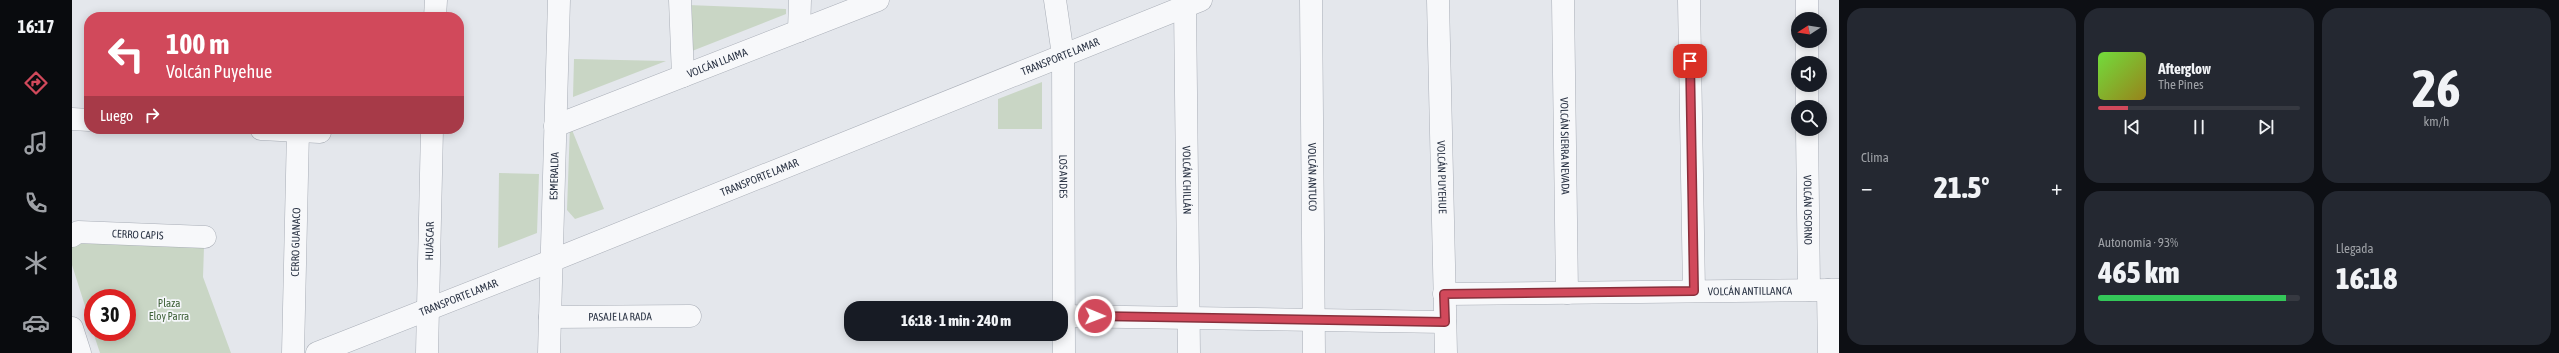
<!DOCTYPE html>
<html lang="es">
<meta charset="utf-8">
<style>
:root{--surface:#171b24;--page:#242831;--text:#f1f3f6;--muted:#9ea1a6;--line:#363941;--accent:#d1495b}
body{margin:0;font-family:"Asap Condensed",sans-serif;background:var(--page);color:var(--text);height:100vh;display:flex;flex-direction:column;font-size:15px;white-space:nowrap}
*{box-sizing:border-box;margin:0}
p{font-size:13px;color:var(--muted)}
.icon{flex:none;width:22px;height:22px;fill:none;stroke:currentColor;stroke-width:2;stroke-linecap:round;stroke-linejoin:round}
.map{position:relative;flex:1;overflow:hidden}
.panel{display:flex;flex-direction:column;gap:8px;padding:8px;background:#0d0f14;width:720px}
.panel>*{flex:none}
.top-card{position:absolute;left:12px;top:12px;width:380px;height:122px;border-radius:16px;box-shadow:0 2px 10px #0003;background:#d1495b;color:#fff;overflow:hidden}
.needle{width:26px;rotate:258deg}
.buttons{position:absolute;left:1719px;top:12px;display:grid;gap:8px}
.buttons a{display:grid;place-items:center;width:36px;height:36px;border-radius:50%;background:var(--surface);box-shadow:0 2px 10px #0003;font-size:20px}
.speed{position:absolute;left:12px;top:289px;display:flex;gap:8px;font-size:20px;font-weight:700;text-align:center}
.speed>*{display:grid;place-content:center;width:52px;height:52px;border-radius:50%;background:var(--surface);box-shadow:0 2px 10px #0003;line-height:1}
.speed .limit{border:6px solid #d22;background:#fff;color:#111}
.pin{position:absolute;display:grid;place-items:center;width:34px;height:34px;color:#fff;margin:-17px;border-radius:8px;box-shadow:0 2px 6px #0006}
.me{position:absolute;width:44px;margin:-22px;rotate:91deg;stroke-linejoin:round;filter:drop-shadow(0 0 3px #0008)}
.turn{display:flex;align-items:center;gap:14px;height:84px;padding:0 16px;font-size:18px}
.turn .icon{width:52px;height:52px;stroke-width:2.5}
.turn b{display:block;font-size:28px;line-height:34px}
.then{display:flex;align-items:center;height:38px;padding:0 16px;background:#0003;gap:8px;font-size:15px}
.big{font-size:30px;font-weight:800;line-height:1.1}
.panel .widget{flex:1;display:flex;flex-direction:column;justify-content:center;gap:6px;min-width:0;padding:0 14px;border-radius:16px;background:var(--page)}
.panel .dial{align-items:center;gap:0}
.dial b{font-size:52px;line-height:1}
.song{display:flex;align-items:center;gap:12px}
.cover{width:48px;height:48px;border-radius:6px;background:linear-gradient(135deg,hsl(100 70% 55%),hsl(50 70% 35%))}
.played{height:4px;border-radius:2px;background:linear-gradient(90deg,var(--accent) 15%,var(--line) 15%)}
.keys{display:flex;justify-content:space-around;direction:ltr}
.heat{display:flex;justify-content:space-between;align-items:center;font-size:22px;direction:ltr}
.charge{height:6px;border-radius:3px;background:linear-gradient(90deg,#34c759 93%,var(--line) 0)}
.panel .tiles{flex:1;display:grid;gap:8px;grid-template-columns:repeat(3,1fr)}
.widget:first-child{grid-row:span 2}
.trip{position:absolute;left:772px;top:301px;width:224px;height:40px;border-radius:16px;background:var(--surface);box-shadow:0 2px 10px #0003;font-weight:800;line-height:40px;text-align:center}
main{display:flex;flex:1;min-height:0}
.tabs{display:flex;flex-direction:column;width:72px;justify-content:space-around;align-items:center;background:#090b0e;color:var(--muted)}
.tabs .icon{width:28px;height:28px}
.tabs .active{color:var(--accent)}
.tabs b{font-size:18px;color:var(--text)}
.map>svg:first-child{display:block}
.green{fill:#c9d6c5}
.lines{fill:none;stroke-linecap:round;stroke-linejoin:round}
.minor-casing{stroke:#a9aeb7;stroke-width:23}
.minor{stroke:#f7f8fa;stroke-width:22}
.route-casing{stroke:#882f3b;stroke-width:10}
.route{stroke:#d1495b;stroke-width:7}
.labels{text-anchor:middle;stroke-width:3.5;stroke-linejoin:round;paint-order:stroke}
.street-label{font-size:11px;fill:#2b3445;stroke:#f4f6f9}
.park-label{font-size:11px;fill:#3f6138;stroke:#f4f6f9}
</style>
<main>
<nav class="tabs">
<b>16:17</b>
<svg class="icon active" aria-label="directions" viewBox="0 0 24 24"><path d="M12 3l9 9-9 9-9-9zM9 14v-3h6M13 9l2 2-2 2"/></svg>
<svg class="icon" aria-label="music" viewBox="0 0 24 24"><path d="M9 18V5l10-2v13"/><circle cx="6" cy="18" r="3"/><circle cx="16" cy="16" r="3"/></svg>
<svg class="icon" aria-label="phone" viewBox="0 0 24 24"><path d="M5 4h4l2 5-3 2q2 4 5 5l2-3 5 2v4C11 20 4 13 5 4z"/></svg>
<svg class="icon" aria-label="climate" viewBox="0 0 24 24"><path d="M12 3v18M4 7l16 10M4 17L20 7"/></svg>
<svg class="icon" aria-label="car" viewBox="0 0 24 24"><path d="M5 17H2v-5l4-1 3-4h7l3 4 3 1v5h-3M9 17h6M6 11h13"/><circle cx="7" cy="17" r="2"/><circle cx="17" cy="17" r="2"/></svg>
</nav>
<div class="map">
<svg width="1767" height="353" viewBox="0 0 1767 353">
<rect width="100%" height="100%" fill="#e4e7ec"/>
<path class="green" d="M616 5 714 9V14L615 53Z
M502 59 594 61 501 97Z
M970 82V129H926V99Z
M498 125 532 209 503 219 495 210Z
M427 173 467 174 465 233 426 248Z
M0 242 132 247 131 277 159 353H28L21 332H55V298H21V331L0 265Z"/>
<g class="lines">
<g class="minor-casing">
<g id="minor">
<path d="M608 0 611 76"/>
<path id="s1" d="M983 0 991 55 992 353"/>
<path id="s2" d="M1239 0 1242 353"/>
<path id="s3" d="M1366 0 1374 353"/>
<path id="s4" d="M1491 0 1495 293"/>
<path d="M1617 0 1622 291"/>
<path d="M1735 0V19"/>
<path id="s5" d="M1113 6 1117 353"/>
<path d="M363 17 364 0"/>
<path d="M727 31 728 0"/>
<path d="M1735 41V63"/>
<path d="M1735 85V107"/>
<path d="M0 119 17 120"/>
<path id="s6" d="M483 126 806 0"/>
<path d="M189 129 248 132"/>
<path id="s7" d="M1735 129 1737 290"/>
<path id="s8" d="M0 236 6 232 133 237"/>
<path d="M1756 290 1757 353"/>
<path id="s9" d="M1372 294 1767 290"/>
<path d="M989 316 1373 322"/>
<path id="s10" d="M478 317 618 316"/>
<path d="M0 328 8 353"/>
<path id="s11" d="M221 353 226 131"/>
<path id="s12" d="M245 353 479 261 1129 0"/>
<path id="s13" d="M355 353 360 129"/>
<path id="s14" d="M477 353 487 0"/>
</g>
</g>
<use href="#minor" class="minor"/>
</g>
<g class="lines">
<g class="route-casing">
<path id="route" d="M1023 316 1373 322 1372 294 1622 291 1618 61"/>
</g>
<use href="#route" class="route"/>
</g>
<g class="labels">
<g class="street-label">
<text dy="4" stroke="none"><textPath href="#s12" startOffset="800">TRANSPORTE LAMAR</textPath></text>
<text dy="4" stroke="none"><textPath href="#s6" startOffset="174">VOLCÁN LLAIMA</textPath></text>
<text dy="4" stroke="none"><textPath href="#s4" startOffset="146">VOLCÁN SIERRA NEVADA</textPath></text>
<text dy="4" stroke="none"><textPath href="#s14" startOffset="177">ESMERALDA</textPath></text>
<text dy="4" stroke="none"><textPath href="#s1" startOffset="177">LOS ANDES</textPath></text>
<text dy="4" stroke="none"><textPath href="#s12" startOffset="476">TRANSPORTE LAMAR</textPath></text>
<text dy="4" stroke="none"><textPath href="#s2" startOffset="177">VOLCÁN ANTUCO</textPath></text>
<text dy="4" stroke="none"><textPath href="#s3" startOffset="177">VOLCÁN PUYEHUE</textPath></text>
<text dy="4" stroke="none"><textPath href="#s5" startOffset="174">VOLCÁN CHILLÁN</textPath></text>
<text dy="4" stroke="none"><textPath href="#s7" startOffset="81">VOLCÁN OSORNO</textPath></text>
<text dy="4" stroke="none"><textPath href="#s8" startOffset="67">CERRO CAPIS</textPath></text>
<text dy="4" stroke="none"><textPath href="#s13" startOffset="112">HUÁSCAR</textPath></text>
<text dy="4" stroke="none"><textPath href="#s11" startOffset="111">CERRO GUANACO</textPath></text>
<text dy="4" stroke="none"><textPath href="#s9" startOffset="306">VOLCÁN ANTILLANCA</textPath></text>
<text dy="4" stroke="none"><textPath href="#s12" startOffset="152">TRANSPORTE LAMAR</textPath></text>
<text dy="4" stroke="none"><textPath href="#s10" startOffset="70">PASAJE LA RADA</textPath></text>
</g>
<g class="park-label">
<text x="97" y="307">Plaza<tspan x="97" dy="13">Eloy Parra</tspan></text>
</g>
</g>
</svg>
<div class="buttons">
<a><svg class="needle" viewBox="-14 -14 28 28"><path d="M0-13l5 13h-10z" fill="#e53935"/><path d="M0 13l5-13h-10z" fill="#9ea1a6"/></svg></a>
<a><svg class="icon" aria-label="sound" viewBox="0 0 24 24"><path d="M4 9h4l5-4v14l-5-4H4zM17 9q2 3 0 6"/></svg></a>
<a><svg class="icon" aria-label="search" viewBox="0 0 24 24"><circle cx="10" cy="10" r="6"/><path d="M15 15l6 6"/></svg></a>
</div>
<div class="speed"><div class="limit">30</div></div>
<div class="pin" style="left:1618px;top:61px;background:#d93025"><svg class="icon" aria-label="arrive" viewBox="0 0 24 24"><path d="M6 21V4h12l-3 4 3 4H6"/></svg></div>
<svg class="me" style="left:1023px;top:316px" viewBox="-20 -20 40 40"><circle r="17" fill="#d1495b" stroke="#fff" stroke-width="3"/><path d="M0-11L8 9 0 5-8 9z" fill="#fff"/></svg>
<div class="trip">16:18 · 1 min · 240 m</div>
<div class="top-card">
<div class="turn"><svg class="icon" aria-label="left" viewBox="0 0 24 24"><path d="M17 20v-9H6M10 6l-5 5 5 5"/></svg><div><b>100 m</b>Volcán Puyehue</div></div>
<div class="then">Luego<svg class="icon" aria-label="right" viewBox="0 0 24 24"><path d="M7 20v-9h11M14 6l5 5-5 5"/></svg></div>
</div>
</div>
<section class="panel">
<div class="tiles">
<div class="widget"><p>Clima</p>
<div class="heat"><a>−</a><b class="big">21.5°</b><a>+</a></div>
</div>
<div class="widget">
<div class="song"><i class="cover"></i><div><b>Afterglow</b><p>The Pines</p></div></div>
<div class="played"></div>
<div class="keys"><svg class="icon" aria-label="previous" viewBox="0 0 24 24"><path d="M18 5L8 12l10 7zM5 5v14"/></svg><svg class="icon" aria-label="pause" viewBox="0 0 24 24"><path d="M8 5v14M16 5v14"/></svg><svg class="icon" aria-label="next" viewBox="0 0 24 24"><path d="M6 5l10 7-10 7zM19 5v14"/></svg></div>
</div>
<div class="widget dial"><b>26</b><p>km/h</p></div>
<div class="widget"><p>Autonomía · 93%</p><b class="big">465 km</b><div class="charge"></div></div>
<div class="widget"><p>Llegada</p><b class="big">16:18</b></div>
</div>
</section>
</main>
